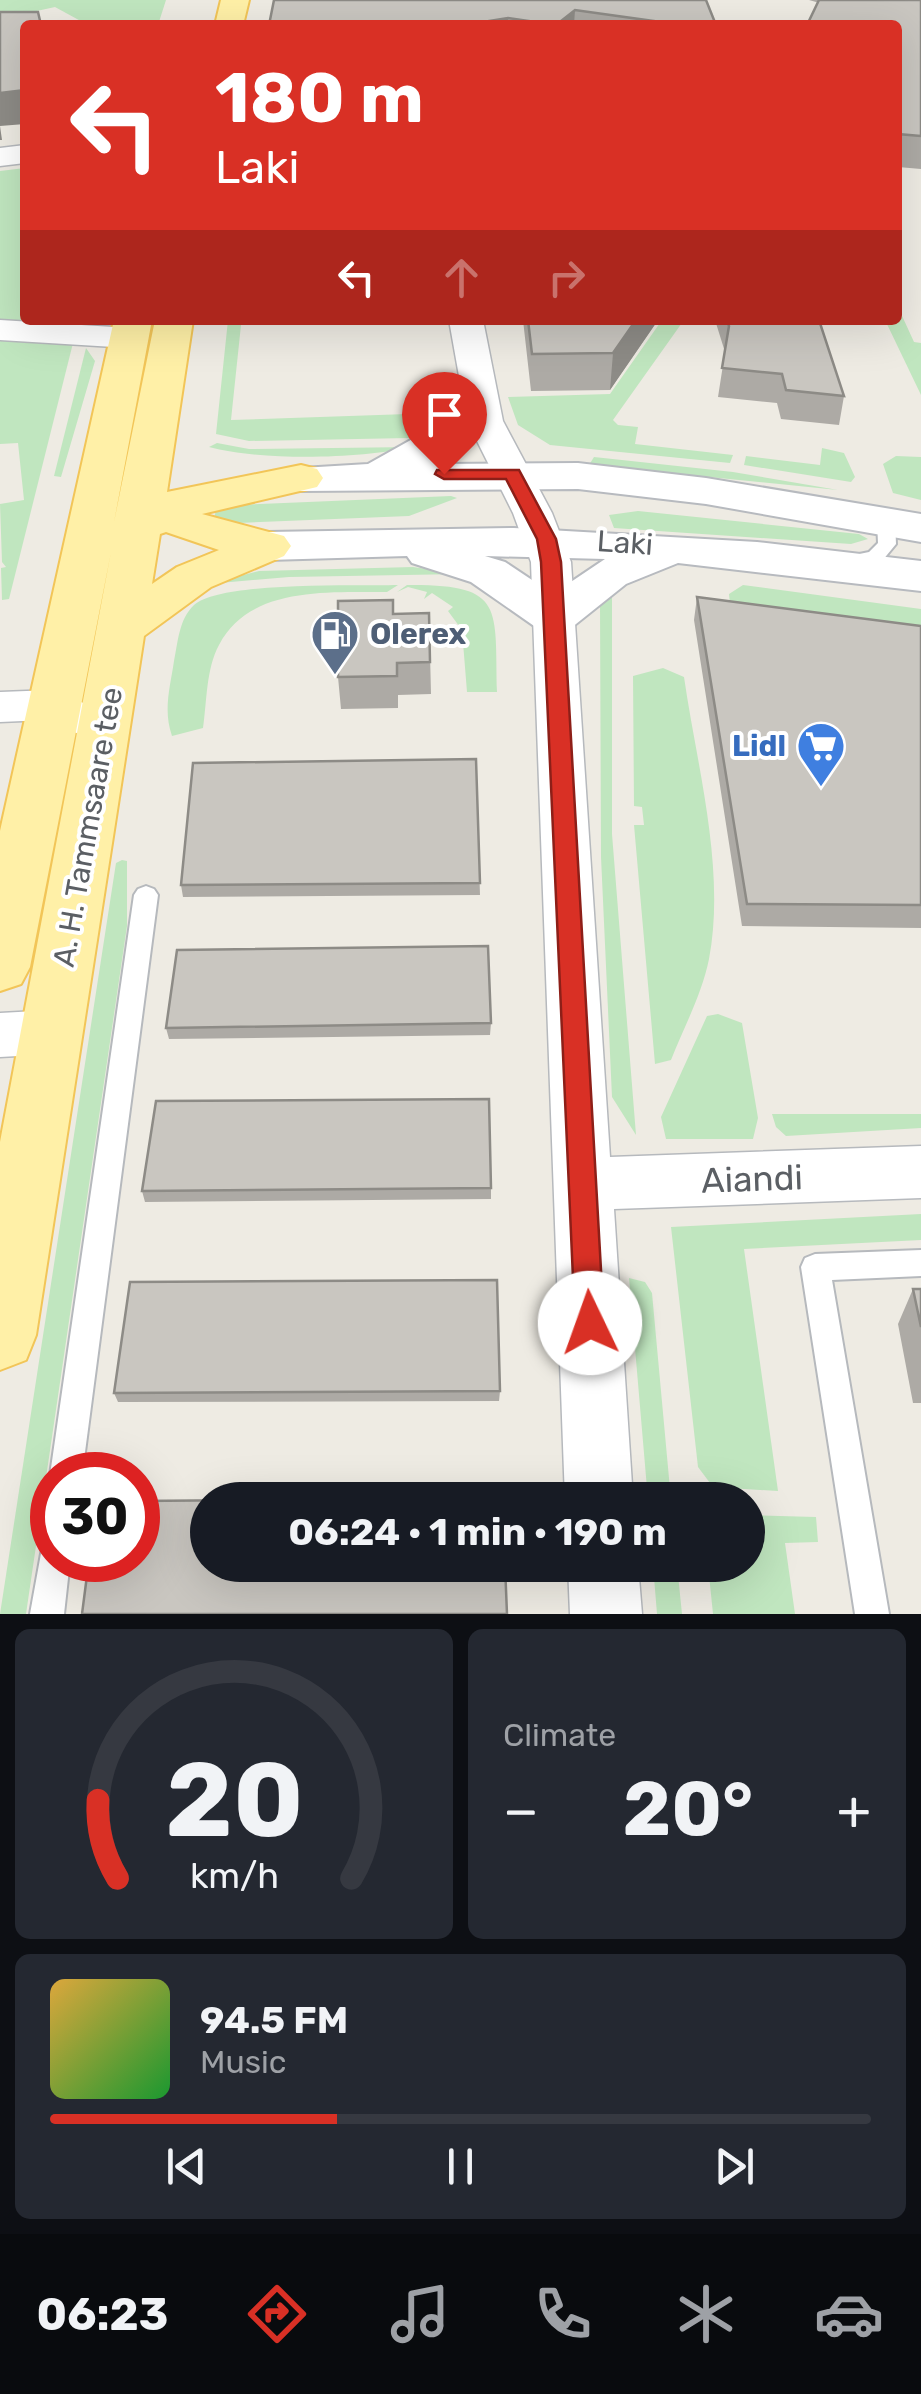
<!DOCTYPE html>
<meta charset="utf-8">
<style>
:root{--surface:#171b24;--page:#242831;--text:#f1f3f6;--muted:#9ea1a6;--line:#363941;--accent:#d93025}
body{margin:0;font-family:Rubik,sans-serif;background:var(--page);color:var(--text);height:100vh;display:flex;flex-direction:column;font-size:38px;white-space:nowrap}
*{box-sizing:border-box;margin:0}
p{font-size:32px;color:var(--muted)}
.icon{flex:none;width:55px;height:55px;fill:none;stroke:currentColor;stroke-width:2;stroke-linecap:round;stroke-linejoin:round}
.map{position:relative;height:1614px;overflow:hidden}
.panel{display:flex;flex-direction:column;gap:15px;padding:15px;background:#0d0f14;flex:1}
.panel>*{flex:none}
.banner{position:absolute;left:20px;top:20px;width:882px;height:305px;border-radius:10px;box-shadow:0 10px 40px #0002;background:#d93025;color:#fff;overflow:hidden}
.speed{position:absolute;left:30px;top:1452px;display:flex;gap:20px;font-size:50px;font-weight:700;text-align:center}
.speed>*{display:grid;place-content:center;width:130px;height:130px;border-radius:50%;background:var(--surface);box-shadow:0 10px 40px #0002;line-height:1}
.speed .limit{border:15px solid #d22;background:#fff;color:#111}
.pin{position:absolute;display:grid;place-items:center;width:85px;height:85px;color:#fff;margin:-102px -42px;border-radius:50% 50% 50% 0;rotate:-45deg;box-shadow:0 0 10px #0007}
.pin .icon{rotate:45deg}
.me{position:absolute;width:110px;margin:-55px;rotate:357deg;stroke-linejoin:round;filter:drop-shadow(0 0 8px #0008)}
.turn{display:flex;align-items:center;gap:35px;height:210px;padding:0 30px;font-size:45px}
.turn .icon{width:130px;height:130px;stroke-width:2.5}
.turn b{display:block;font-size:70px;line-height:85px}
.lanes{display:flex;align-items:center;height:95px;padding:0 30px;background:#0003;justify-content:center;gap:50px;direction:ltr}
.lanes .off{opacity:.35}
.big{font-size:75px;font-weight:700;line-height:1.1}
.panel .tile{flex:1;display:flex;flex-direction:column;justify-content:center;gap:15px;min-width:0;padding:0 35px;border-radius:15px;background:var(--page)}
.panel .dial{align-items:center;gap:0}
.dial svg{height:260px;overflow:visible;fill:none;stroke:var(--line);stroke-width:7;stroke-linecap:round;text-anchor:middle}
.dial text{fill:var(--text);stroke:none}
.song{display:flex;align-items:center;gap:30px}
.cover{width:120px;height:120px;border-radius:15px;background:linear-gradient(135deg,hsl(40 70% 55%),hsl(130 70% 35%))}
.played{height:10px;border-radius:5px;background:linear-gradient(90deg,var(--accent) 35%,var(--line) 35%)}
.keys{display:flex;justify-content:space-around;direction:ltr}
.heat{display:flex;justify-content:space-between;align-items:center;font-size:55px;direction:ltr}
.panel .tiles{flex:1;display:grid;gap:15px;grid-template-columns:1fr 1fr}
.tile:last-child{grid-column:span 2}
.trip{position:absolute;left:190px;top:1482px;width:575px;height:100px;border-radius:50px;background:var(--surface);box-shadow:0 10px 40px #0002;font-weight:700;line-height:100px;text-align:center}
.menu{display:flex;height:160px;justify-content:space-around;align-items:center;background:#090b0e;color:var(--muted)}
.menu .icon{width:70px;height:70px}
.menu .current{color:var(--accent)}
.menu b{font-size:45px;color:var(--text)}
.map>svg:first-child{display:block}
.green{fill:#c0e6bf}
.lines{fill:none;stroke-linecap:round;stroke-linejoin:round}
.lane-casing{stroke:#b6b9bd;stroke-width:4}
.street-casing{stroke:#b6b9bd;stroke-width:3}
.secondary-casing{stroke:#b7babf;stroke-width:4}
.primary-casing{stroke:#f2c558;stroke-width:4}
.lane{fill:#fff;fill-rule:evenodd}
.street{fill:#fff;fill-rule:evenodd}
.secondary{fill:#fff;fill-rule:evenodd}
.primary{fill:#fff0a7;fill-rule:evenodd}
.wall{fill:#adaaa5}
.shaded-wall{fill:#8d8b86}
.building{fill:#c9c6c0;stroke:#8d8b86;stroke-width:2.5}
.route{fill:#d93025;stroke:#8d1f18;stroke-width:2.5}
.labels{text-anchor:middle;stroke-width:8;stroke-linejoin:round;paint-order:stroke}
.street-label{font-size:30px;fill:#5b5f64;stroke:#fff}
.service-label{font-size:30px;font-weight:bold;fill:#4e5e75;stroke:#fff;text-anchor:start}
.shop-label{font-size:30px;font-weight:bold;fill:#366cbe;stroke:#fff;text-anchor:end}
.near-street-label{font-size:35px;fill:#5b5f64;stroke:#fff}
</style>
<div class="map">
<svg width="921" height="1614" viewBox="0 0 921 1614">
<rect width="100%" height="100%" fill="#eeebe3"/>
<path class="green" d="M0 0H166L158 25H88L55 7 0 19Z
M25 168V320H86L84 328 0 322V171Z
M898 307 914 342 921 343V395L885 320H898Z
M228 320 404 321 241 325 231 420 437 413 427 431 409 438 249 441 216 434Z
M662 320H684L613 420 618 425 638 427 635 444 733 455 730 463 550 445 518 425 508 397 610 394Z
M0 337 73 343 9 599 2 600 1 568 6 567 2 562 0 504 24 500 18 443 0 444Z
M86 348 95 361 61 477 54 476Z
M217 443 249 449 412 447C360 459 261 461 209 447Z
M822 448 844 453 855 477 851 482 744 465 746 456 820 465Z
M896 456 921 457V500L893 493 883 464Z
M594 457 733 472 838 490 589 465Z
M451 496 457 498 409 516 213 524 216 509 235 505Z
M638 511 859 534 868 539 851 544 614 528 609 515Z
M413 567 462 574 289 577 208 584 259 571Z
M398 585 387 592C331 593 250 585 219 645 206 669 207 701 203 728L172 736C163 710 170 688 174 661 178 642 179 619 194 605 221 581 358 586 398 585Z
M407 585C505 584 495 606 497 692H467L462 630 448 611 453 607 432 593 424 599 427 592 408 587 397 592Z
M743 585 921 609V645L730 604 729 594Z
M612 588V834L636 1135 612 1097 601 857 600 604Z
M663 668 684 677C697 767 726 869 709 959 702 994 684 1027 671 1060L655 1064 634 825H644L642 807 634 806 633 676Z
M122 860 127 861V926L26 1614H0L116 863Z
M718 1014 742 1023 758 1118 753 1139H666L661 1117 707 1016Z
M772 1114H921V1128L786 1136 776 1127Z
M921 1214V1240L744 1249 778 1491 713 1487 698 1467 671 1227Z
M629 1278 645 1282 652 1293 671 1500H648Z
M748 1515 816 1517 818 1542 785 1543 795 1614H713L708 1565H748Z
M653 1565H677L682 1614H657Z"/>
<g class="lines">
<g class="lane-casing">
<path id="lane" d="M886 515 895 521 896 544 882 561 840 566V558L869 552 878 543 877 521Z
M146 886 154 889 158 895 82 1475H52V1481L50 1475 134 895 138 889Z
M921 1250V1276L832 1280 889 1614H855L801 1267 805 1258 815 1254Z
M52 1544V1560H70L64 1614H30L42 1548Z"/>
</g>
<g class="street-casing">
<path id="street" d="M25 145V163L0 166V148Z
M0 320 130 328 142 331 147 338 142 345 130 348 0 340Z
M449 320H483L503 421 552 513 571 562 610 1157 921 1146V1198L614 1209 633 1500H565L531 562 513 513 467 421Z
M53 690 102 711 109 722 102 733 86 737 46 720 0 722V692Z
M54 1010 73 1016 81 1032 73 1048 54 1054 0 1057V1013Z
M568 1565H638L642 1614H570Z"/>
</g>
<g class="secondary-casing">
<path id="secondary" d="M475 381 489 384 495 393 464 441 436 464 578 463 706 478 921 514V542L706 504 578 489 301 491 285 487 279 478 285 469 368 464 425 432 461 384Z
M514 528 757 542 921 561V591L678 563 626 584 571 628 554 632 537 628 471 582 412 563 407 556 268 560 252 556 245 546 252 536 268 532ZM485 556 605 559 553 594 505 562Z"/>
</g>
<g class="primary-casing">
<path id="primary" d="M221 0H249L243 25H215Z
M114 320H152L114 522 155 320H193L167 492 301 465 317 469 323 478 317 487 202 514 284 536 291 546 284 556 211 587 144 636 36 1335 26 1360 0 1370V1142L111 552 30 967 21 984 0 991V831ZM166 532 219 550 177 567 152 584 160 534Z"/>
</g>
<use href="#lane" class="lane"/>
<use href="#street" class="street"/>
<use href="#secondary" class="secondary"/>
<use href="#primary" class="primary"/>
</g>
<path class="wall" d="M706 0 716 25H269Z
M809 0H921V169L898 167V25Z
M523 320H657L656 323 610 390 531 391Z
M715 320H819L844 396 839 425 781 419 777 403 718 397 725 352Z
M697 597 921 626V928L742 926 694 620Z
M429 613 431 694 398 695V708L341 709 338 677 394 614Z
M476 759 480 895 183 897 181 885Z
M491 1023 490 1035 169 1039 166 1028Z
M491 1188V1199L145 1202 142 1191Z
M913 1289H921V1403H913L898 1324Z
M500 1391 499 1401 118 1402 114 1393Z"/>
<path class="shaded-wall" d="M575 10 574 25H556Z
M508 18V25H464Z
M25 90V124L0 126 2 140H0V93Z
M636 320H657L656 323 610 390 613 353Z"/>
<path class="building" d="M274 0H706L716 25H649L653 21 575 10 556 25 508 18 464 25H269Z
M819 0H921V136L898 134V25H807Z
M0 12H38L41 25H25V90L0 93Z
M528 320H636L613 353 532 354Z
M727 320H819L844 396 786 390 782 374 722 368 729 326Z
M697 597 921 626V905L747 904Z
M393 600V614L429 613 430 662 397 663V676L338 677V601Z
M476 759 480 883 181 885 193 763Z
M488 946 491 1023 166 1028 177 950Z
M489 1099 491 1188 142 1191 156 1101Z
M497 1280 500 1391 114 1393 130 1282Z
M913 1289H921V1327Z
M502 1498 503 1500H208V1565H505L507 1614H82L89 1560H138V1501Z"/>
<path class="route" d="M437 470H519L556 539 561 562 604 1323 600 1333 590 1337 579 1333 575 1323 541 562 537 539 506 479H444L435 474Z"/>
<defs>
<g id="fuel-pin" transform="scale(2.5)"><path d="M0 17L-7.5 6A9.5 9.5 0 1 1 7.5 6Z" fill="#5c6f8a" stroke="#fff"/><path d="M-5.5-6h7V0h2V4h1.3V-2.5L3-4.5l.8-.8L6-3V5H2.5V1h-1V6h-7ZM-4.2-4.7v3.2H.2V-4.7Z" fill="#fff"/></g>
<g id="supermarket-pin" transform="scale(2.5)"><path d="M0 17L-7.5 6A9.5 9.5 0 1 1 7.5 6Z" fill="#3f7fe0" stroke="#fff"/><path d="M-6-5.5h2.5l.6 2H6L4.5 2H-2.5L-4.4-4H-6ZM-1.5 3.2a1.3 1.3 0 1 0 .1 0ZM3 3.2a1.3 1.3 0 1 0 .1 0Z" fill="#fff"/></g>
</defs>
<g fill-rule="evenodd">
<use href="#fuel-pin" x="335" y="634"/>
<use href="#supermarket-pin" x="821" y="746"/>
</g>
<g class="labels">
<g class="street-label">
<text transform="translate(625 543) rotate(4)" y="10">Laki</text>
<text transform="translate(88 827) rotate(-80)" y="10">A. H. Tammsaare tee</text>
</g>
<g class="service-label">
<text x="370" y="644">Olerex</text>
</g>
<g class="shop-label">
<text x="786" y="756">Lidl</text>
</g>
<g class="near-street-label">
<text transform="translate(752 1179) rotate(-2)" y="12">Aiandi</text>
</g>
</g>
</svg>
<div class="speed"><div class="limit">30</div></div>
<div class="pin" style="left:444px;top:474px;background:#d93025"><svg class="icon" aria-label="arrive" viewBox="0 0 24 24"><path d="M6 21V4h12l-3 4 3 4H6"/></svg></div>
<svg class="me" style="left:590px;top:1323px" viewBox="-20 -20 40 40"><circle r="19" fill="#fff"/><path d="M0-13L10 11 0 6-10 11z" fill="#d93025"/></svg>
<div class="trip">06:24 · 1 min · 190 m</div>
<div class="banner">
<div class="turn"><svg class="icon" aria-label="left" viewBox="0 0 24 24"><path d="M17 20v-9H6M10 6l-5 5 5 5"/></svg><div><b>180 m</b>Laki</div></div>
<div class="lanes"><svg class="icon" aria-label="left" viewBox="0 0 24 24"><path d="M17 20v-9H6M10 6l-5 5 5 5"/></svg><svg class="icon off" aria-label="ahead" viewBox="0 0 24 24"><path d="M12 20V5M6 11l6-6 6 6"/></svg><svg class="icon off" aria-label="right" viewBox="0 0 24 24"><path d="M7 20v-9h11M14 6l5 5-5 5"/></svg></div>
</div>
</div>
<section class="panel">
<div class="tiles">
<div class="tile dial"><svg viewBox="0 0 100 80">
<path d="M14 69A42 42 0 1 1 86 69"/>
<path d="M14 69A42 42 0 0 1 8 45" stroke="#d93025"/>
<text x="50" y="56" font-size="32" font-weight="700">20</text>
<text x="50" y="72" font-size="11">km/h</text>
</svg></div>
<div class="tile"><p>Climate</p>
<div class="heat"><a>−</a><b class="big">20°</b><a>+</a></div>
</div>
<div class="tile">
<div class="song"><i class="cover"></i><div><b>94.5 FM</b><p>Music</p></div></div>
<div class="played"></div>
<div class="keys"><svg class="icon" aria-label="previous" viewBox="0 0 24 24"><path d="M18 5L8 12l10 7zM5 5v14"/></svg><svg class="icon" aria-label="pause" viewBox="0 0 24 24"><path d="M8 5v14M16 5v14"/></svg><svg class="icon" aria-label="next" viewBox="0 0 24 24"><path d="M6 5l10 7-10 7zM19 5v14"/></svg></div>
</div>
</div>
</section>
<nav class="menu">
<b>06:23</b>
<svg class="icon current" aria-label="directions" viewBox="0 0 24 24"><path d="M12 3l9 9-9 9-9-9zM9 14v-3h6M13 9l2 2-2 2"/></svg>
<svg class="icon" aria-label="music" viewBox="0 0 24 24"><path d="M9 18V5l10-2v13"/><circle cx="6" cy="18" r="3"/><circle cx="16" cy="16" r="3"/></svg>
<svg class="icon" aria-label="phone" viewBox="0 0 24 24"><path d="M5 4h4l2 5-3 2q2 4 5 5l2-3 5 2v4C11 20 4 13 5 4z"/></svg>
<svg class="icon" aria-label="climate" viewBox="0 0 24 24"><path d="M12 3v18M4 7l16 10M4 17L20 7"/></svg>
<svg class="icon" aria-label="car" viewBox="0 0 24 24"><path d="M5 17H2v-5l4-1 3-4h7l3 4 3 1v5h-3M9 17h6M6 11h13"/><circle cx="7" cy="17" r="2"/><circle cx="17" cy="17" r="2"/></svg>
</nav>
